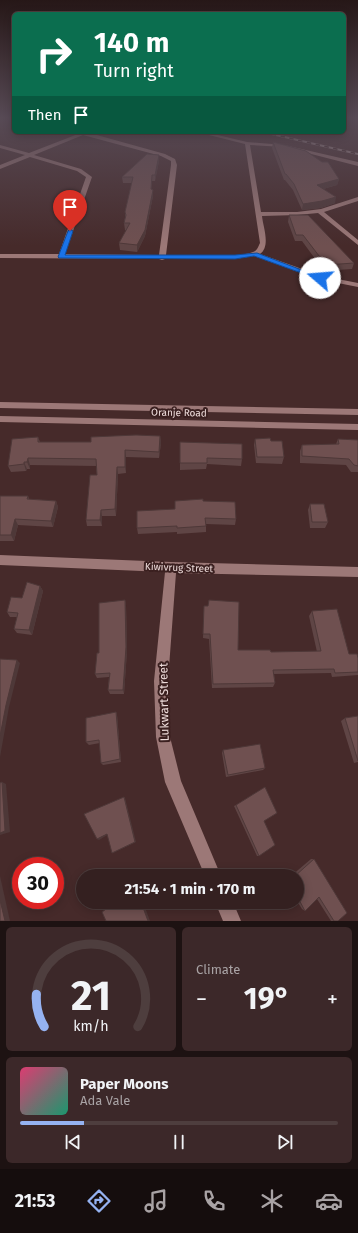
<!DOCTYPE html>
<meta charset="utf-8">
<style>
:root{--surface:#342020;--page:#3c2829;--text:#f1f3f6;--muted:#a9a3a5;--line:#4e3e3e;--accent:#95b2f1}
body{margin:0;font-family:"Fira Sans",sans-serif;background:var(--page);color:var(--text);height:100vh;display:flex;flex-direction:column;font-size:15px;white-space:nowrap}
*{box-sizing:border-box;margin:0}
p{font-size:13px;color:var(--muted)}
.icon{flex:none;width:22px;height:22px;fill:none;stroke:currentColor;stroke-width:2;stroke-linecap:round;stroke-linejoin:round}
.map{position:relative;height:921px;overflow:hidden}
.panel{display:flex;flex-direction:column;gap:6px;padding:6px;background:#1d1212;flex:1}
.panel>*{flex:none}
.top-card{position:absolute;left:12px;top:12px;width:334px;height:122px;border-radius:6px;box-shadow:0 2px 10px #0003,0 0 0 1px var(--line);background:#0b6e4f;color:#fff;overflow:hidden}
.speed{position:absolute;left:12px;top:857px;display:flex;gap:8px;font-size:20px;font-weight:700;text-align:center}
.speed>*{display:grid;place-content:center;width:52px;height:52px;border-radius:50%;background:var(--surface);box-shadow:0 2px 10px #0003,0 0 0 1px var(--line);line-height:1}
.speed .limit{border:6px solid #d22;background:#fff;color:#111}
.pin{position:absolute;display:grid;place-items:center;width:34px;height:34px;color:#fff;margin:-41px -17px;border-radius:50% 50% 50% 0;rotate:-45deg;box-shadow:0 0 4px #0007}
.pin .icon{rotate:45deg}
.me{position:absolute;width:44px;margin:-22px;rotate:288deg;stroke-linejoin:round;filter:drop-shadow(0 0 3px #0008)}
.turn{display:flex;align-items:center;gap:14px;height:84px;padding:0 16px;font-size:18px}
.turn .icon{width:52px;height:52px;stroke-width:2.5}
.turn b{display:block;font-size:28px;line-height:34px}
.then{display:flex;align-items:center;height:38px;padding:0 16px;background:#0003;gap:8px;font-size:15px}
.big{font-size:30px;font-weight:700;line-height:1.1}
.panel .tile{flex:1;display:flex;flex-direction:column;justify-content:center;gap:6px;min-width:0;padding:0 14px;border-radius:6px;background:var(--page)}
.panel .dial{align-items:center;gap:0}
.dial svg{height:104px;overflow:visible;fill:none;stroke:var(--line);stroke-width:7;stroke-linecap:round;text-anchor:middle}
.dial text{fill:var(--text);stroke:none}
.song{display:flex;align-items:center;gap:12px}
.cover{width:48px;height:48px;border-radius:6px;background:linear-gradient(135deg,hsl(340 70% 55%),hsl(160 70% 35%))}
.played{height:4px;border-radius:2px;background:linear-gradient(90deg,var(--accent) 20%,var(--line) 20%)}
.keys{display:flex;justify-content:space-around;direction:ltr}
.heat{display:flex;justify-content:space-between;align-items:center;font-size:22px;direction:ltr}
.panel .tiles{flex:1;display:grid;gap:6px;grid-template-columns:1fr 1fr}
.tile:last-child{grid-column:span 2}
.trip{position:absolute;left:76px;top:869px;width:228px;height:40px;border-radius:20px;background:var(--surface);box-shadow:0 2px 10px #0003,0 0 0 1px var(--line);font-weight:700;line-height:40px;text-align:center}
.tabs{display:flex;height:64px;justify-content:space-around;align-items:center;background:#150d0d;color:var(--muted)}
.tabs .icon{width:28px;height:28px}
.tabs .current{color:var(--accent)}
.tabs b{font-size:18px;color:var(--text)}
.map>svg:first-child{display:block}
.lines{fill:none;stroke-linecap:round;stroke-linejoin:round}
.minor{fill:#9c7877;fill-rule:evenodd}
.rail-casing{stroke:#ad9797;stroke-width:2}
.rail{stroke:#3b2020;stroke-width:1.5;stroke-dasharray:4.5;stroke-linecap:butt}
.wall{fill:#5f4545}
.shaded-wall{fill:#4e3838}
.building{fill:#6f5050;stroke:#4e3838}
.route{fill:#1a73e8;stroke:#114b97}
.labels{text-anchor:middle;stroke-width:4;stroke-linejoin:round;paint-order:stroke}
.street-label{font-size:10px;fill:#eddbda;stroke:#3b2020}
.near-street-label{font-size:12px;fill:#eddbda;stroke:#3b2020}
</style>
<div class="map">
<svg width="358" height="921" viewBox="0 0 358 921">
<rect width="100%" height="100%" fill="#462a2a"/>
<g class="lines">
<path class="minor" d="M75 132H86L165 154 175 159 177 165 166 255C188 255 233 259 253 252 257 251 258 247 260 243L245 144 197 132H205L247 142 284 145 358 162V166L284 147 250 145 261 212H297L321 209 358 197V201L324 212 358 240V245L318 213 297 215 262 216C263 227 271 246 260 254L322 276 358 283V287L318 279 254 256 235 259H165L162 260 159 259 0 258V254H59L86 177 77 171 30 157 0 169V165L25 155 0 148V145L29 153 78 134ZM83 135 161 156 171 161V165L159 255 65 254 92 177 81 169 34 155Z
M0 402 358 409V415L0 408Z
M0 416 358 424V430L0 422Z
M0 555 171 562 358 567V577L176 573 168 681 170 737 181 781 221 876H205L165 782 156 737 154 681 165 572 0 565Z
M215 902H233L241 921H223Z"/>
<g class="rail-casing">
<path id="rail" d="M263 132 358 154"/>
</g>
<use href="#rail" class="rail"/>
</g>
<path class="wall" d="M273 142 339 179 337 185 323 189 335 203 321 208 302 210 293 190 285 180H284L272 148Z
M159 161 155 181H152L151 189 153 196 145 236 137 252 120 250 119 243 127 230H125L124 223 125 218V212L132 183H123L122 177Z
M289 215 354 263 352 269 324 271 302 241H295L288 222Z
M160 436 161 443 159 458 126 457V473L118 474 116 516H102V526H87L86 520 97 475 96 466 30 465V469H27L26 471 11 472 8 466 38 437 40 442H91Z
M255 439 284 457 282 464 256 463 254 445Z
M338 439 358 440V472H351L346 465 300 463V451L302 445 336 444Z
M180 442 242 459 241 466 207 464 206 469 180 470Z
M0 496H28L29 499 56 501 58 507 53 527 18 525 14 541H0Z
M175 501H203L236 519 235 525 206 524V532L177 534V532L138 534 137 528 175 509Z
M310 504 328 522 325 528H310L308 510Z
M40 586 43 591 32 635 17 633 14 629 17 617H10L7 612 22 598Z
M125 600 126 605 127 651 124 694H110L108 690 109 677 97 678 95 674 99 653Z
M209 600 238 650 271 652H317L309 616 312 611 349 654 358 658V675L332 677 331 673 274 674 275 683 273 687 212 688 209 639 203 638 204 606H208Z
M116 712 117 715 121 762 103 765 101 763 100 743 89 745 86 742Z
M358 716V762L354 763 341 721 345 718Z
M223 750 265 768 263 770 226 777 222 753Z
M236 805 264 821 259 856H257L234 806Z
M311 859H314L338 921H331L317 899 305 911 302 909 297 901V876H291Z"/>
<path class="shaded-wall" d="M159 155V161L155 181V175Z
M339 179 337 185 316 191 317 185Z
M153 190V196L145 236 137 252V245Z
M336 197 335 203 321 208 302 210 303 204Z
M160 436 161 443 159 458V452Z
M125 450 126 457V473L125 467Z
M28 458 30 465V469L27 462Z
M24 462 27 469 26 471 24 464Z
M117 467 118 474 116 516 115 509Z
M56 501 58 507 53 527 51 521Z
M101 510 102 516V526L100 520Z
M15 519 18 525 14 541 11 535Z
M40 586 43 591 32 635 29 630Z
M125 600 126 605 127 651 124 694 123 690Z
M17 660 20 663 9 707 0 757V736L6 705Z
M116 712 117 715 121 762 120 759Z
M2 782 6 784 10 832 0 835Z
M124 797 125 798 136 842 113 853H112Z
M107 834H109L99 840 97 839Z
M0 876 10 921H5L0 900Z
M141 902H143L150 921H148Z"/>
<path class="building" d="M273 142 306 151 322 162H328L339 179 317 185 336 197 322 201 303 204 294 184 286 174H285Z
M147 154 159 155 155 175H152L151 189 153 190 145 230 137 245 119 243 130 223H124L126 215 125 212 133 177H122Z
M289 215H308L354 263 326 265 303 235H296Z
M136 435 160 436 159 452 125 450V467H117L115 509 101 510 100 520H86L90 475H97L96 459 28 458 27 462H24V464L8 466 12 439 38 437V442H91V437Z
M270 438 271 441H282L284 457H257L255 439Z
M338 439 358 440V466L354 465 349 459 302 456V445L339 444Z
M180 442 242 444V459L207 458V463H180Z
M0 496H28L27 499 56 501 51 521 15 519 11 535H0Z
M203 499V501L235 502 236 519 205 518 206 526 177 528V526L137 528V511L175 509V501Z
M310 504H324L328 522H312Z
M27 582 40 586 29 630 14 629 18 613 7 612 11 597 22 598Z
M125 600 126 647 123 690H108L110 673 95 674 97 653H99V603Z
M209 600 239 602 238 650H270L271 652 321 651 312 611 337 609 349 654H357L358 658V672L335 673 334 669 273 670 275 683 213 684 210 634H203L204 606H208Z
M0 659 17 660 6 705 0 736Z
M116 712 120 759 101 763 99 740 86 742V718Z
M358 716V761L345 718Z
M260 744 265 768 228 775 223 750Z
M2 782 5 831 0 833V783Z
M265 787 277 813 264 821 275 845 259 856 236 805Z
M124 797 135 842 112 853 107 834 97 839 84 814Z
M314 859 347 913 338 921H334L319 897 305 911 297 896V876H295Z
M0 900 5 921H0Z
M116 902H141L148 921H106L102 912Z"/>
<linearGradient id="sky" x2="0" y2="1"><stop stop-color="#261717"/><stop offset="0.48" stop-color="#574a55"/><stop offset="1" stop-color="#574a55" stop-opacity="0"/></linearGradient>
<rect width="358" height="246" fill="url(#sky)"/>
<path class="route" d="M70 229 73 231 65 255H235L257 253 323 278 318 279 254 256 235 259 59 258 58 257 68 231Z"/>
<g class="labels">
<g class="street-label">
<text transform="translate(179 412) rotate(1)" y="4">Oranje Road</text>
<text transform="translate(179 567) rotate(2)" y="4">Kiwivrug Street</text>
</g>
<g class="near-street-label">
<text transform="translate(164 702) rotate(-91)" y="4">Lukwart Street</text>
</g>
</g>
</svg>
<div class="speed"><div class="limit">30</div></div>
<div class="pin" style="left:70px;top:231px;background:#d93025"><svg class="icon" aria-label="arrive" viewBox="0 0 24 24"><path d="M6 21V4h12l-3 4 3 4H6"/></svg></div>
<svg class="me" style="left:320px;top:278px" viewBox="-20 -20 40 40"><circle r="19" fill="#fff"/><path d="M0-13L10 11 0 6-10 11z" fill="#1a73e8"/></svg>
<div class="trip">21:54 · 1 min · 170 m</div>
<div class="top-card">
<div class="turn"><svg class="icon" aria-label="right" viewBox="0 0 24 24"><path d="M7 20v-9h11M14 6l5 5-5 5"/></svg><div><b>140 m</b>Turn right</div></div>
<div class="then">Then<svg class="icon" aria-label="arrive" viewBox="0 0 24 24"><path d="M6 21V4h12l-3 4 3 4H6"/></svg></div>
</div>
</div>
<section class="panel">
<div class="tiles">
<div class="tile dial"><svg viewBox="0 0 100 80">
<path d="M14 69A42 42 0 1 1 86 69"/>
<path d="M14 69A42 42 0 0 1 8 44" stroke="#95b2f1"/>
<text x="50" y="56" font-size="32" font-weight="700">21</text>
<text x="50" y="72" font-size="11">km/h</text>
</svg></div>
<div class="tile"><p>Climate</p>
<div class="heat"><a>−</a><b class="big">19°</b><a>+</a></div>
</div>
<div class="tile">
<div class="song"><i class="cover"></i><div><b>Paper Moons</b><p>Ada Vale</p></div></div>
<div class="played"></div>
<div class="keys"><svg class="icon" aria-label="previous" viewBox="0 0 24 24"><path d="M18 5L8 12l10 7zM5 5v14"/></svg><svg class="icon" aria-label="pause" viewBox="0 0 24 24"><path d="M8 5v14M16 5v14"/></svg><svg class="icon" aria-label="next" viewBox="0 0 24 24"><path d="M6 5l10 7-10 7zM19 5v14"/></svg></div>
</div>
</div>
</section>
<nav class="tabs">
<b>21:53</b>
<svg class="icon current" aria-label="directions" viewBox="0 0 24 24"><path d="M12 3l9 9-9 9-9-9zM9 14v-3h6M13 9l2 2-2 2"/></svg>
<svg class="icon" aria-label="music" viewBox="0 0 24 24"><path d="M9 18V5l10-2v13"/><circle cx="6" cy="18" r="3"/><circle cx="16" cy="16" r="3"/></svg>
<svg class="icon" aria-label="phone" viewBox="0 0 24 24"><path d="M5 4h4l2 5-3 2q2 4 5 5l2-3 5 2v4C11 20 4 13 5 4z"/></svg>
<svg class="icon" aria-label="climate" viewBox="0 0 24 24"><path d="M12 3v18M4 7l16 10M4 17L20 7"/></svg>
<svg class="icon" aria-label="car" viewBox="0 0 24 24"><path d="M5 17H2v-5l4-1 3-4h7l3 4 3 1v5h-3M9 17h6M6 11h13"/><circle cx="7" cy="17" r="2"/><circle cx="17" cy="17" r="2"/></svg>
</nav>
